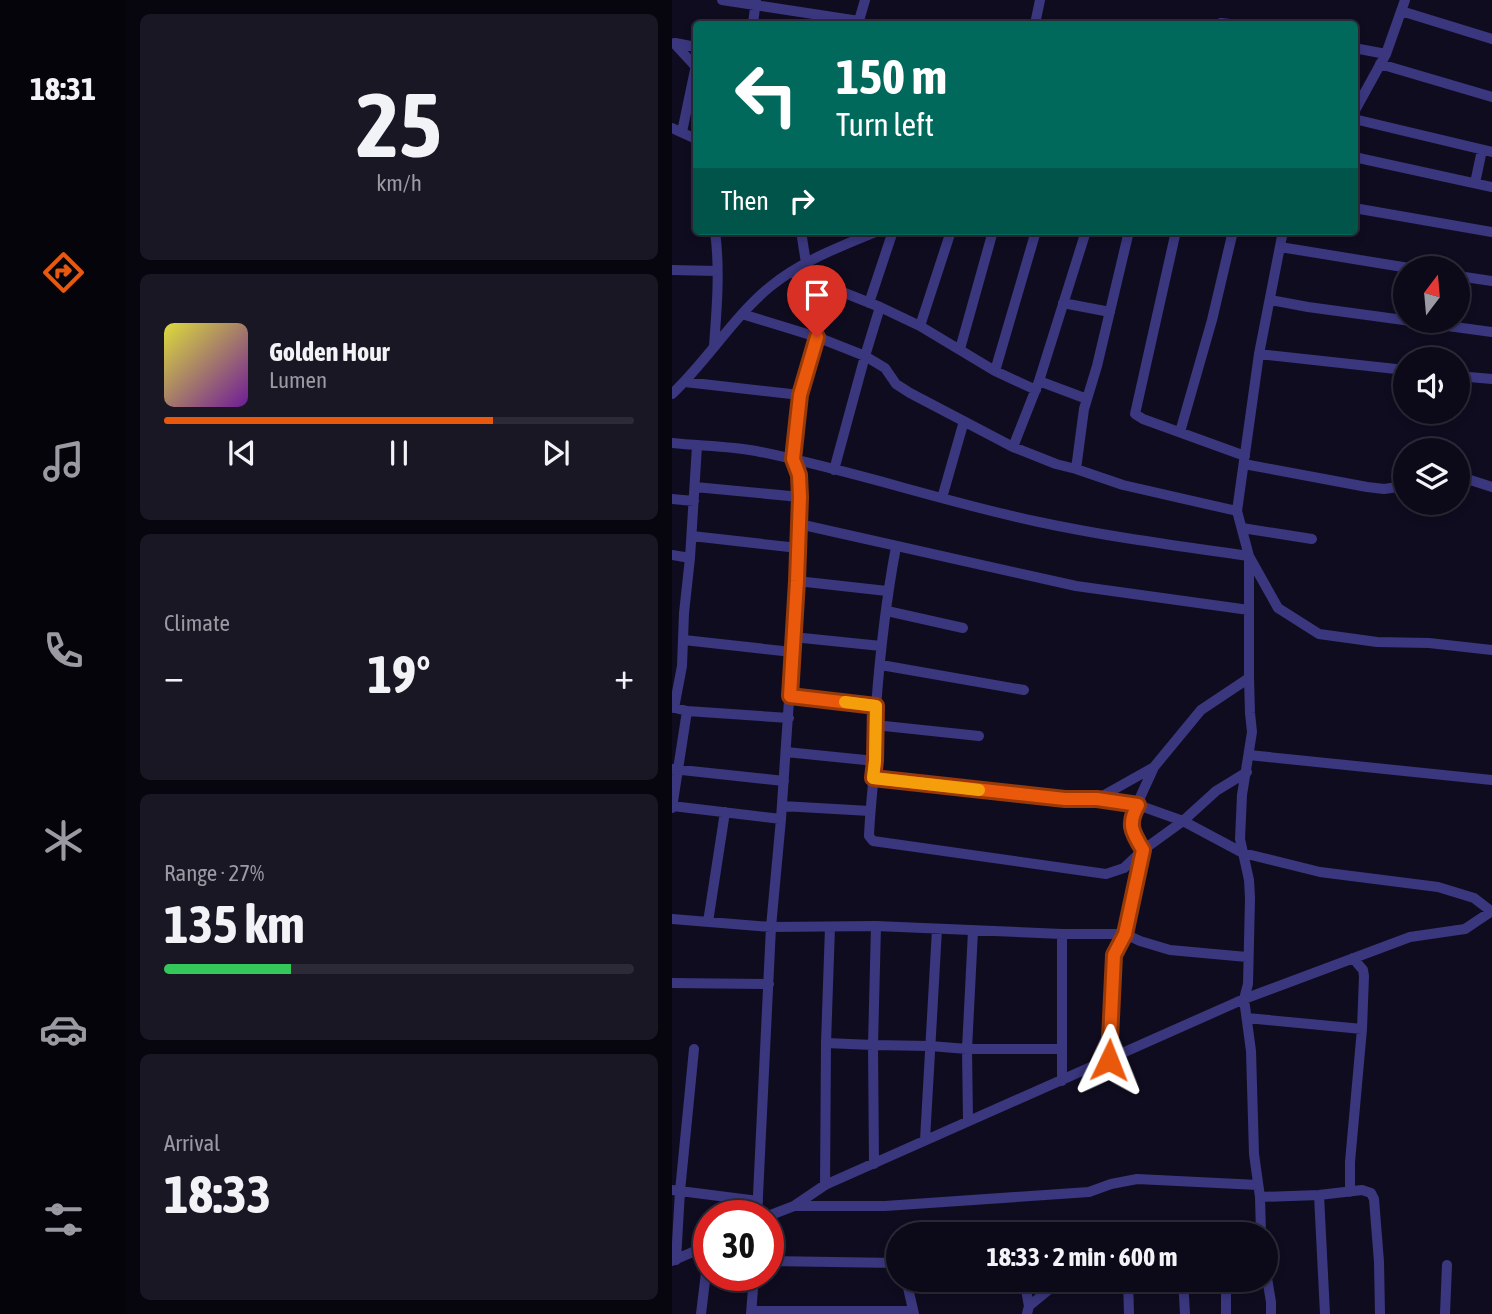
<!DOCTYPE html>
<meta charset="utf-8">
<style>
:root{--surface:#0c0918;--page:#1a1725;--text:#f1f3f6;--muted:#9a9aa2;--line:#2c2a37;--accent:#ea580c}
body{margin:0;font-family:"Asap Condensed",sans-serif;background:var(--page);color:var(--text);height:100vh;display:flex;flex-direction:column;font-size:26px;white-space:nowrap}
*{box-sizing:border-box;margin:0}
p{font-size:23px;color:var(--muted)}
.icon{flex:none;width:38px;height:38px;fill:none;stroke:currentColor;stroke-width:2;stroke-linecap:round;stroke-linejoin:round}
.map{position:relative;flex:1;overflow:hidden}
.drawer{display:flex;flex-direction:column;gap:14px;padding:14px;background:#07050d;width:546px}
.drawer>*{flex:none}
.banner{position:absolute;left:21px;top:21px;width:665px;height:214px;border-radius:7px;box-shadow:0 4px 10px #0003,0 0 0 2px var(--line);background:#00695c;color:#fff;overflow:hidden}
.needle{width:46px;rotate:16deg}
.fabs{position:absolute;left:721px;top:256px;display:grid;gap:14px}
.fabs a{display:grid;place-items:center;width:77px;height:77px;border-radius:50%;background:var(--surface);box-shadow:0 4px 10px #0003,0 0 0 2px var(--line);font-size:35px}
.speed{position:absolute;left:21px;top:1200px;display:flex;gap:14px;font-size:35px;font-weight:700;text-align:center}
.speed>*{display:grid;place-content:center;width:91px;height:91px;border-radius:50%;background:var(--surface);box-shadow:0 4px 10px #0003,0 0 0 2px var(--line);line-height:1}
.speed .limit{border:10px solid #d22;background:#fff;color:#111}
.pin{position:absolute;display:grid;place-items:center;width:60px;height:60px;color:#fff;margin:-72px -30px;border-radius:50% 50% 50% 0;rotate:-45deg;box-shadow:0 0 7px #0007}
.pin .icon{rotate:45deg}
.me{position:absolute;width:77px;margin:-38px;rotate:2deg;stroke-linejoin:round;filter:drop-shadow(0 0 5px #0008)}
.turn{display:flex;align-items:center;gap:24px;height:147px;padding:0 28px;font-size:32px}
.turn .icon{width:91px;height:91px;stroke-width:2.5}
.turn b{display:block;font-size:49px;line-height:60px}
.then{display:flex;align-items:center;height:66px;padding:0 28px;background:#0003;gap:14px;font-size:26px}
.big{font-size:52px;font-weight:700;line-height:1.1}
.drawer .card{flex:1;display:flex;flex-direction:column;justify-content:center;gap:10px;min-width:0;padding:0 24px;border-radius:10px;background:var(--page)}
.drawer .dial{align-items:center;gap:0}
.dial b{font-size:91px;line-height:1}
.song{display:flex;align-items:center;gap:21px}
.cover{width:84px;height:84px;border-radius:10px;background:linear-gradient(135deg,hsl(60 70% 55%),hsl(280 70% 35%))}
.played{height:7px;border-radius:4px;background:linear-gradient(90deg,var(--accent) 70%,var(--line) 70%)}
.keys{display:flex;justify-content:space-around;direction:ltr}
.heat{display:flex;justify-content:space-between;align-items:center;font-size:38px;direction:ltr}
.charge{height:10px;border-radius:5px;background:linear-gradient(90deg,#34c759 27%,var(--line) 0)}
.trip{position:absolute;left:214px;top:1222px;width:392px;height:70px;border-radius:35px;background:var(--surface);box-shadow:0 4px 10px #0003,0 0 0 2px var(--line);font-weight:700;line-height:70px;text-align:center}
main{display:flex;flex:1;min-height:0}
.menu{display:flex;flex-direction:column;width:126px;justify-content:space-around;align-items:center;background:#05040a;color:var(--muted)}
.menu .icon{width:49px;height:49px}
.menu .active{color:var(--accent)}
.menu b{font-size:32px;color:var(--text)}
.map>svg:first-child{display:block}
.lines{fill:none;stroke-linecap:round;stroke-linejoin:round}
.minor{stroke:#3a377f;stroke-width:10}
.route-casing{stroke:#983908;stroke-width:18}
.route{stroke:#ea580c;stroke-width:12}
.slow{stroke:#f59e0b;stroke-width:12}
</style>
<main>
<nav class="menu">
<b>18:31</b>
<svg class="icon active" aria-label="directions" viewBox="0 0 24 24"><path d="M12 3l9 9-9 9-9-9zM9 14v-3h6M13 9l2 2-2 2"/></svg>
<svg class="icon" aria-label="music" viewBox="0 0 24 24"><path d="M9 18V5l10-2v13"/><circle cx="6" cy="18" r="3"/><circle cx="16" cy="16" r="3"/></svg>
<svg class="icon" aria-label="phone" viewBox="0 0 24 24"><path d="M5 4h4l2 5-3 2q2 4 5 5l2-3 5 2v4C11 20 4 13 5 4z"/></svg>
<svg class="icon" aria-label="climate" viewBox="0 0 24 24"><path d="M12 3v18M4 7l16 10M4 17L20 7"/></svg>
<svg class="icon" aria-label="car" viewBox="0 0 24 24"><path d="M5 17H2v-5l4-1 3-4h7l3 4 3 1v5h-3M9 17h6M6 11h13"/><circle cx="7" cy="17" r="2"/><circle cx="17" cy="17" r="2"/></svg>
<svg class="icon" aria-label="filters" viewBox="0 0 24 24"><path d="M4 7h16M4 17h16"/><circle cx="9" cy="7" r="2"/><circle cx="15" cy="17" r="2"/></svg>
</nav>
<section class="drawer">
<div class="card dial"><b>25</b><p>km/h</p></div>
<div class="card">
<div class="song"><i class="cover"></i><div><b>Golden Hour</b><p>Lumen</p></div></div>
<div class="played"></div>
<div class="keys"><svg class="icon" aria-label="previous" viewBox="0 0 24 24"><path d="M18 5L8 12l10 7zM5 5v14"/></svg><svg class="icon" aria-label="pause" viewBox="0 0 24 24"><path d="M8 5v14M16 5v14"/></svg><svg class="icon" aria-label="next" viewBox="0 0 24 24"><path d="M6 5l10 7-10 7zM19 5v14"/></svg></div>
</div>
<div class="card"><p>Climate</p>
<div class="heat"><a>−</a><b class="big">19°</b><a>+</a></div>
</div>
<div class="card"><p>Range · 27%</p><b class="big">135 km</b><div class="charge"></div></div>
<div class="card"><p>Arrival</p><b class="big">18:33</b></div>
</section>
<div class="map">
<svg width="820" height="1314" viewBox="0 0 820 1314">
<rect width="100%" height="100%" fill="#100c20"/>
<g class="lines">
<path class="minor" d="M50 0 187 21
M729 11 820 39
M549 23 558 24
M81 24 84 0
M186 24 193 0
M363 24 368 0
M2 43 23 66
M3 43 24 47
M682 48 714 54
M708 64 820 97
M682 112 714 54 733 0
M682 119 820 152
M0 128 24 139
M10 132 24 65
M682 157 820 187
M803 183 810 150
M682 208 820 232
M129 231 134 263
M504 231 463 414 471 419 573 456
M608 247 737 268
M0 270 45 271
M120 272 208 307 248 326 323 371 364 390
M786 276 820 281
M598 300 636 307 820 332
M197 303 221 231
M391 303 438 312
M70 314 145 337 193 356 213 368 224 384 238 393 341 447 384 464 404 469 451 485 565 511
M248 326 279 231
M42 346C45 307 48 269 43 231
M288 349 321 231
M587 354 733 370
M323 371 364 231
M786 376 820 379
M367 381 415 399
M13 382 128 395
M0 394C36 360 61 317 99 286 130 261 169 246 206 231
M508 432 540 320 561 231
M0 443C28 446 57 446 84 451 180 470 272 502 367 522 437 537 507 546 577 556
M341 447 367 381 414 231
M572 464 695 487 712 489 733 486
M404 469 412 409 425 366 457 231
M162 470 193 356 208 307
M786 476 820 487
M23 487 128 497
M270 498 292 421
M0 499 22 501
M127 524 404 586 577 610
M570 528 640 539
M20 536 126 548
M224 547C214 600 208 654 204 707 202 725 204 743 203 761 201 786 198 811 197 836L201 841 434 874 452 868 471 850 511 821 544 791 575 772
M0 555 18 558 25 446
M578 558 606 608 647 634 705 642 757 643 820 650
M125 581 215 591
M215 611 291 628
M121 637 209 646
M12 640 120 652
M209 665 352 690
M118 696 204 706
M0 707 15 711 117 718
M2 708 10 666 12 613 18 558
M203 725 307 736
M114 752 203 761
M577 755 820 780
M0 769 112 781
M200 778 393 799H425L482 767 529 710 577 678
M425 799 466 805 511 821 571 853 648 872 766 887 802 898 819 911
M0 806 109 819
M110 806 198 811
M0 808 15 711
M0 919 99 927 204 926 390 934H453L468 941 498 950 575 957
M36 922 53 812
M0 983 97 984
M575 1018 690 1029
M154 1043 201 1045 258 1046 295 1049H390
M437 1060 442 955 453 934 471 850C468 844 461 837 460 830 457 815 476 782 482 767
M390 1081V934
M296 1120 295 1049 301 931
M253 1140 265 929
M202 1164 201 1045 204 926
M153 1185 154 1043 158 927
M0 1190 86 1201
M678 1192V1162L690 1029 692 976 691 970 681 958
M647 1195 653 1314
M588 1197 647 1195 690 1190 699 1193 702 1199 707 1262 708 1314
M122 1206H213L417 1192 439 1184 465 1179 586 1185
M85 1216 99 927 109 819 125 581 128 497 127 475 121 459 128 395 158 287
M96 1216 122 1206 153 1185 572 999 738 937 793 929 820 911
M589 1234 588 1197 582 1154 579 1051 572 999 576 984 578 898 577 880 568 839 570 795 580 732 578 713 577 678V556L565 511 587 354 611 231
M4 1260 8 1191 22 1049
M0 1261 37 1245
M96 1261 226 1263
M593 1266 599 1302V1314
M234 1279 242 1314
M352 1279 357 1306
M456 1279 457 1314
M511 1279 513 1314
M554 1279V1314
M80 1311H241
M29 1314 37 1248
M79 1314 82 1276
M355 1314 357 1306 390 1279
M773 1314 775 1265"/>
</g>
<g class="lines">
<g class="route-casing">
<path id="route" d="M145 337 128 395 121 459 127 475 128 497 125 581 118 696 204 706 203 761 201 778 393 799H425L466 805C455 824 460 832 471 850L453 934 442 955 437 1060"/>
</g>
<use href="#route" class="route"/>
<path class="slow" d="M173 702 204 706 203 761 201 778 307 790"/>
</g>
</svg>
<div class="fabs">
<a><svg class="needle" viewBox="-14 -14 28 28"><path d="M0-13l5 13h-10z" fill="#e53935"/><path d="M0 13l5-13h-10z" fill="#9a9aa2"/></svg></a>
<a><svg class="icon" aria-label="sound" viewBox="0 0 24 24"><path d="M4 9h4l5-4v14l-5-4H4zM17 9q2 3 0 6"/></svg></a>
<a><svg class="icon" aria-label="layers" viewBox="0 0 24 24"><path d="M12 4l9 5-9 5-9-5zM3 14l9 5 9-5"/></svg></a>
</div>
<div class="speed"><div class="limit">30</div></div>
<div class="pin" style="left:145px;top:337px;background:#d93025"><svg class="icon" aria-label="arrive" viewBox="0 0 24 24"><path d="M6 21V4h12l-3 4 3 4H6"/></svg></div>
<svg class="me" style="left:437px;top:1060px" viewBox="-20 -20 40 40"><path d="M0-17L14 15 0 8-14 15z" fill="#ea580c" stroke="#fff" stroke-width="4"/></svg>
<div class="trip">18:33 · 2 min · 600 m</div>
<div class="banner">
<div class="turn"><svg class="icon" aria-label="left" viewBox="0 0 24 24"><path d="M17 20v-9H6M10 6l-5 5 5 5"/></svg><div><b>150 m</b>Turn left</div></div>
<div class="then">Then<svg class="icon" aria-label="right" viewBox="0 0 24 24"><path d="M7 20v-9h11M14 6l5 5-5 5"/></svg></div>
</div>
</div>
</main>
